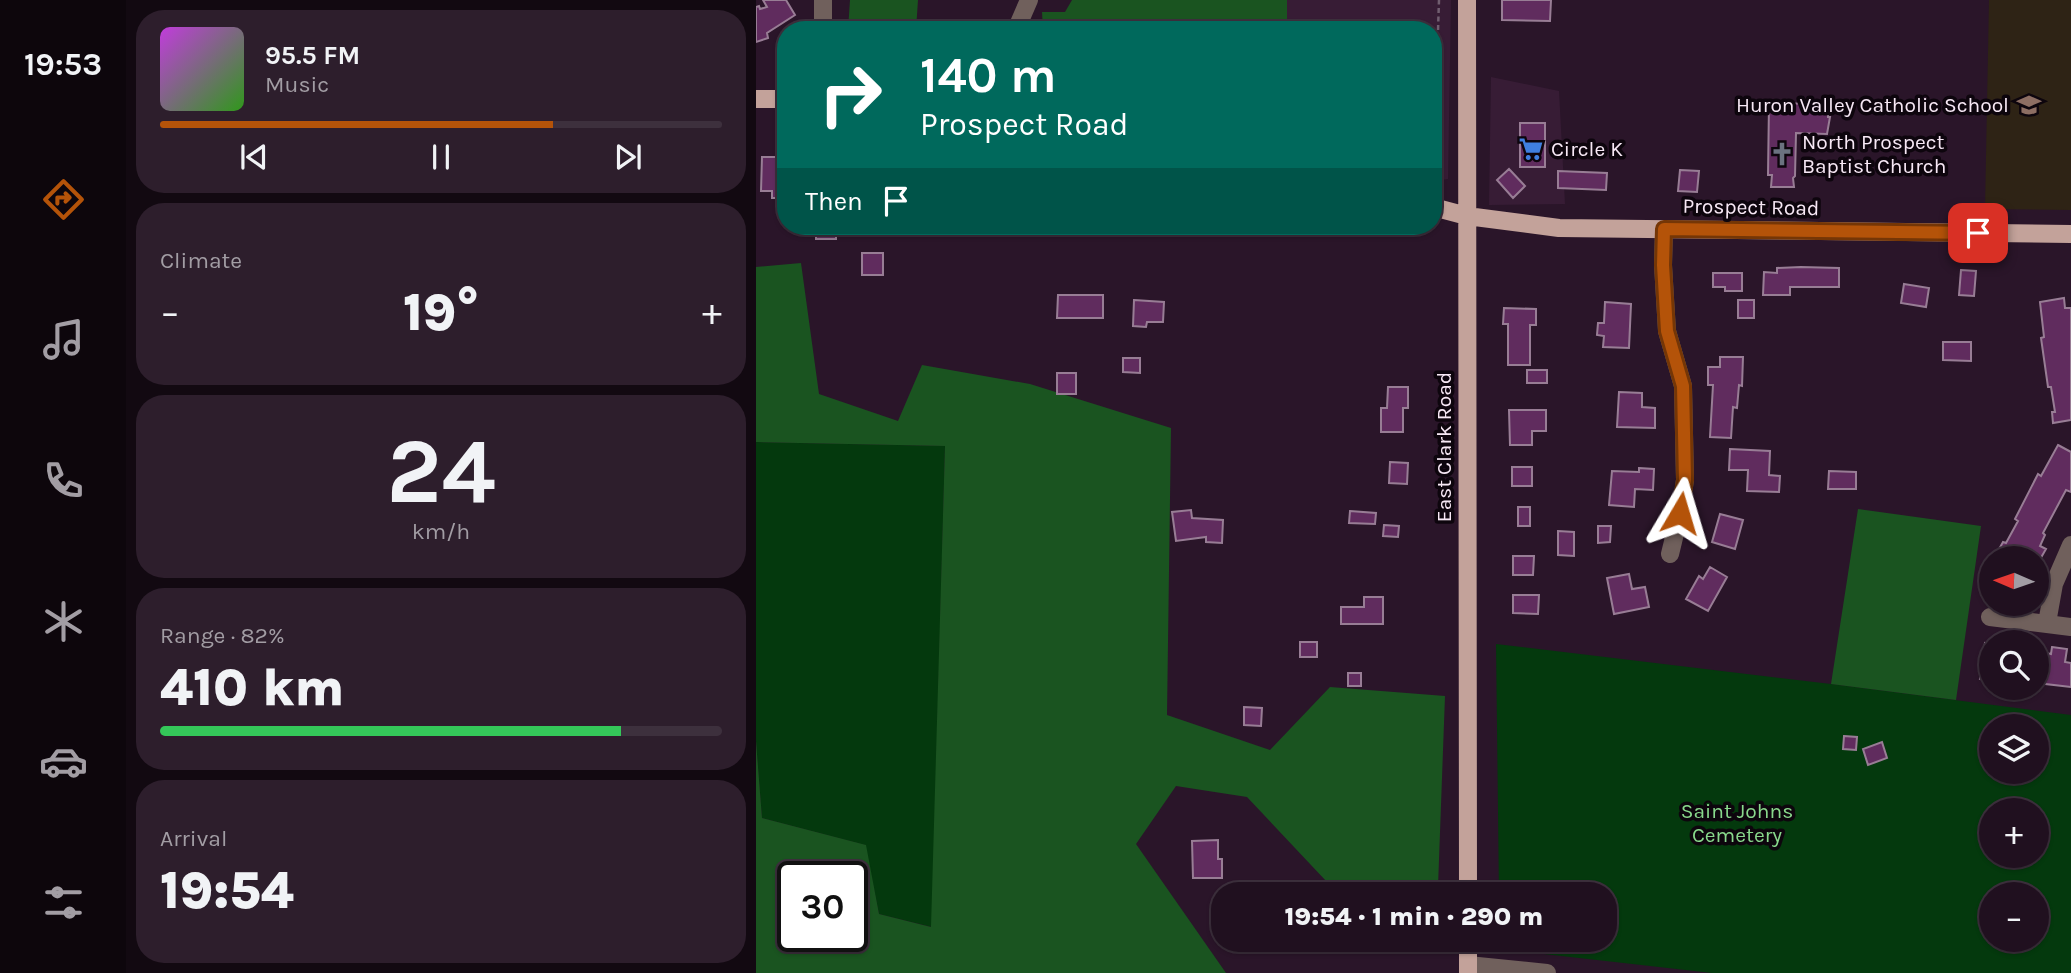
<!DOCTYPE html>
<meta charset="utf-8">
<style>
:root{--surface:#20101f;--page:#2d1e2c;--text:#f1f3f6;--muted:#a29da4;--line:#3d303d;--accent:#b45309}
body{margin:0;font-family:Karla,sans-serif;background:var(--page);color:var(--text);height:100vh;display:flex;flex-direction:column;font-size:26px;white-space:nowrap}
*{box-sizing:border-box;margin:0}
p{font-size:23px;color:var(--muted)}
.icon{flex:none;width:38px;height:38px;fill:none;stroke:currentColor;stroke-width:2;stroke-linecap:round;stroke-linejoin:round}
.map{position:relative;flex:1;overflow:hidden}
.side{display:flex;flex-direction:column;gap:10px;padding:10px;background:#120911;width:630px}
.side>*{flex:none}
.top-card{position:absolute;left:21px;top:21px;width:665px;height:214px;border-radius:28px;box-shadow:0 2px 5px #0004,0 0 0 2px var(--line);background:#00695c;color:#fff;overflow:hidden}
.needle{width:46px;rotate:272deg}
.tools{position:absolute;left:1223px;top:546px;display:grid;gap:14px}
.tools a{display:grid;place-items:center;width:70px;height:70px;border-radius:50%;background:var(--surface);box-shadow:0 2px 5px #0004,0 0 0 2px var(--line);font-size:35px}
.speed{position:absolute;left:21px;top:861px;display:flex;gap:14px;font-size:35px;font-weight:700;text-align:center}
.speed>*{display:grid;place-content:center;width:91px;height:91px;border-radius:50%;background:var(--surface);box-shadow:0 2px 5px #0004,0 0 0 2px var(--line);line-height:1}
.speed .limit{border:4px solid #111;border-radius:10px;background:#fff;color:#111}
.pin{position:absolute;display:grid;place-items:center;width:60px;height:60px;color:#fff;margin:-30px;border-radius:14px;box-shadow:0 4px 10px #0006}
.me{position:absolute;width:77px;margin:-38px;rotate:7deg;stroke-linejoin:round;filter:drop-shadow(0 0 5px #0008)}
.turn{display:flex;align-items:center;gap:24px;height:147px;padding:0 28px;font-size:32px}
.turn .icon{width:91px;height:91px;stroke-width:2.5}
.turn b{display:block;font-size:49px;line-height:60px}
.then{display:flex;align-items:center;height:66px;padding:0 28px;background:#0003;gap:14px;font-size:26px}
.big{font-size:52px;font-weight:800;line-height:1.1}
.side .widget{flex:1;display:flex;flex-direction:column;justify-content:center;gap:10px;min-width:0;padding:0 24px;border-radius:28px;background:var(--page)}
.side .dial{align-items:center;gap:0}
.dial b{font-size:91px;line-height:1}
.song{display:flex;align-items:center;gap:21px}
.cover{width:84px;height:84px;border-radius:10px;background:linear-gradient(135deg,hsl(290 70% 55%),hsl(110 70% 35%))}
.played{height:7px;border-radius:4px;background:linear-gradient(90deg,var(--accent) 70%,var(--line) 70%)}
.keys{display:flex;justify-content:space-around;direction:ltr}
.heat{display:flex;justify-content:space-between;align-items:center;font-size:38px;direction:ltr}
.charge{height:10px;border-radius:5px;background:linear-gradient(90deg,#34c759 82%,var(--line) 0)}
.trip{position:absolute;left:455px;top:882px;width:406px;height:70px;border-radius:28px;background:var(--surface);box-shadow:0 2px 5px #0004,0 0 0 2px var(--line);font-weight:800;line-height:70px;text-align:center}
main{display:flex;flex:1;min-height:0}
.dock{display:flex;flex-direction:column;width:126px;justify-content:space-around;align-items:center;background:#0d060c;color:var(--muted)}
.dock .icon{width:49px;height:49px}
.dock .current{color:var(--accent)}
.dock b{font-size:32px;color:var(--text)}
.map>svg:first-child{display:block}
.built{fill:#371c35}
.education{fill:#2e2315}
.green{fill:#04390d;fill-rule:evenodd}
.forest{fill:#1a5420;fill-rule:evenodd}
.building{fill:#602c5e;stroke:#987d95;stroke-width:2}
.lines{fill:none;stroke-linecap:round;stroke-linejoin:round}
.path{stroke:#715e70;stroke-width:2.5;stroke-dasharray:5 3.5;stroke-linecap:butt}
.minor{stroke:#70605c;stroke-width:18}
.major{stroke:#c3a29a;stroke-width:18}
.route-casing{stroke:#753606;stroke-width:18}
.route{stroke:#b45309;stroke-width:12}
.labels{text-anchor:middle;stroke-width:7;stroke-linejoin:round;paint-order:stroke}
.poi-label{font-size:21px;fill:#f7e8f5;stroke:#0d050d;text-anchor:start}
.street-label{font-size:21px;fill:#f7e8f5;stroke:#0d050d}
.park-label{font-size:21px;fill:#89d98c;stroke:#0d050d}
</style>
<main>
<nav class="dock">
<b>19:53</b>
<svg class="icon current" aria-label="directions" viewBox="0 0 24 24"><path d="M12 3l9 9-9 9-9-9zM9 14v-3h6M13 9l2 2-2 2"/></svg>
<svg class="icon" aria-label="music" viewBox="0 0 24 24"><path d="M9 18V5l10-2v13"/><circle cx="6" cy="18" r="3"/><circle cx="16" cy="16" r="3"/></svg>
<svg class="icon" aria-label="phone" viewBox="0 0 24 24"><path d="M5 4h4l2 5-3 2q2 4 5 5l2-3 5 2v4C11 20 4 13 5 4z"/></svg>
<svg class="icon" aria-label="climate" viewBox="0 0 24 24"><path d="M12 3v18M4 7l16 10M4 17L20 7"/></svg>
<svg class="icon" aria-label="car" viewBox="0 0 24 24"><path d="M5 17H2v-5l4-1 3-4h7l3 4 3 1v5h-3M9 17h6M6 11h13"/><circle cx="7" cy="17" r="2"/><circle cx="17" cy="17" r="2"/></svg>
<svg class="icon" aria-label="filters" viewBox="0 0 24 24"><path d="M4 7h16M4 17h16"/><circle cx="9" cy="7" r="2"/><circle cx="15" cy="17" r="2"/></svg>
</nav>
<section class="side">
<div class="widget">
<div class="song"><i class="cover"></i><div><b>95.5 FM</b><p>Music</p></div></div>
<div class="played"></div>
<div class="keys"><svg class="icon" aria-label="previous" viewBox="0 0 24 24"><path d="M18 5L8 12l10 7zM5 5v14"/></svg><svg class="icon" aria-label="pause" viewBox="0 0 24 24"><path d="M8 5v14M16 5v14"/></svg><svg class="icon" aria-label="next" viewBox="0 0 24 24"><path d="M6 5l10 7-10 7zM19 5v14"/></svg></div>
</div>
<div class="widget"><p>Climate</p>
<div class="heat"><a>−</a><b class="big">19°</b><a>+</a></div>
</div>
<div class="widget dial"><b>24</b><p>km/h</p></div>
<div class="widget"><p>Range · 82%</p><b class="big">410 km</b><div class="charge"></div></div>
<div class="widget"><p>Arrival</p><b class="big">19:54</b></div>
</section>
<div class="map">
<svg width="1315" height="973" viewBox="0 0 1315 973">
<rect width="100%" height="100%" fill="#2a1529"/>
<path class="built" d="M531 0H695L692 179 677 181V30H531Z
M735 77 803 91 809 204 733 205Z"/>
<path class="education" d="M1233 0H1315V210L1229 209Z"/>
<path class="green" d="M0 442 189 446 176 927 123 914 109 845 6 818 0 741Z
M740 644 1075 684 1315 715V973H956L744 949V940H849V894H743ZM1236 726H1281V772H1236ZM1236 810H1281V856H1236ZM1236 894H1281V940H1236Z"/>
<path class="forest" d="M94 0H162L160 30H92Z
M316 0H531V30H287L286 12H309Z
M45 263 63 394 142 421 166 365 274 384 415 428 411 715 514 750 574 687 689 696 682 887 571 882 491 797 420 786 380 844 470 973H0V741L6 818 110 845 123 914 175 927 189 446 0 442V267ZM37 877H96V936H37Z
M1102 509 1225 526 1200 700 1075 684Z"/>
<path class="building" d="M7 0H30L39 15 11 33 12 38 0 42V7L3 6 4 9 11 7Z
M746 0H795L794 21 746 20Z
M1013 103 1072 104V117H1074L1071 134 1040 133 1039 176 1037 178 1038 187H1015L1016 175H1012Z
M764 123H789V167H764Z
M6 157H20V170L30 171 28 198H16V191H5Z
M753 169 769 186 757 198 741 180Z
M924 170 943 171 941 192 922 191Z
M802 171 851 173 850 190 802 188Z
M60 226H80V239H60Z
M106 253H127V275H106Z
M1045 267 1083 268V287H1034V295H1007L1008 272 1021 273V268Z
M1205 270 1220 271 1218 296 1203 295Z
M957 273H986V291H969V287H957Z
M1148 284 1173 288 1170 307 1145 303Z
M302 295H347V318H301Z
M1308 298 1309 308H1315V420L1297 423 1296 412H1299L1295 387H1292L1285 338 1288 337 1284 302Z
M378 300 408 302 407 322H391L390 327 377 326Z
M982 300H998V318H982Z
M849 302 875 304 873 348 847 347 848 336 841 335 842 323H848Z
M748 308 780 309V325H774V365H752V324H747Z
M1187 342H1215V361L1187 360Z
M964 357H987L986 386 983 385 981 408 977 407 975 438 954 437 957 385H952V367H964Z
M367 358H384V373L367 372Z
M771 370H791V383H771Z
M301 373H320V394H301Z
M632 387H652V408H647V432H625V408H631Z
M863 392 886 393V407L899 408V428L861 427Z
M753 410H790V431H776V445H754Z
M1302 445 1315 452V492L1310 490 1287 533 1289 535 1284 546 1290 549 1283 561 1281 558H1256L1242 551 1247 542 1250 543 1262 521 1259 519 1282 474 1285 476Z
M974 449 1014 451 1013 475 1024 476 1023 492 991 491 992 470H973Z
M634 462 652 463 651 484 633 483Z
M756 467H776V486H756Z
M883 468 898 469 897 490 879 489 878 507 853 505 856 471 883 472Z
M1073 471 1100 472V489H1072Z
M762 507H774V526H762Z
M435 510 436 518 467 520 466 543 450 542V537L420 541 416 512Z
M594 511 620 513 619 524 593 523Z
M964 514 987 520 979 549 956 542Z
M628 525 643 526 642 537 627 536Z
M842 526H855L854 542 842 543Z
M802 531 818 532V556L802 555Z
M757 556H778L777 575H757Z
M954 567 971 577 952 611 930 599 943 576 947 579Z
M873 574 876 589 889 587 893 607 858 614 851 578Z
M757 595H783L782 614 757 613Z
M608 597H627V624H585V607H608Z
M544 642H561V657H544Z
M1229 643 1236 644V681L1224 679Z
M1296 647 1311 649 1309 662 1315 663V687L1281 683V655H1284V652L1295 654Z
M592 673H605V686H592Z
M488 707 506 708 505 726 488 725Z
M1088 736 1101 737 1100 750 1087 749Z
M1126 742 1131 758 1112 765 1107 749Z
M462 840V859H466V878H437L436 841Z"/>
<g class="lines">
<path class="path" d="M677 159H684L681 62 683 0"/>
<path class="minor" d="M67 0V30
M260 30 273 0
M908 229 907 265 911 331 927 386 929 480 924 513 914 554
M1234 617 1315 627
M1291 623 1298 584 1315 545
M712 965 791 973"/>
<path class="major" d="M711 0 712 894
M0 99H30
M677 207 711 216 803 228 1315 234
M712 973V940"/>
</g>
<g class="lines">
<g class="route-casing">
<path id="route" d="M924 513 929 480 927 386 911 331 907 265 908 229 1222 233"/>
</g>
<use href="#route" class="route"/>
</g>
<defs>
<g id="school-bare" transform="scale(1.89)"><path d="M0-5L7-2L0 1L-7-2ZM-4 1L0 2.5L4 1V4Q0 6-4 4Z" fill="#8d6e63" stroke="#0d050d" stroke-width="2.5" paint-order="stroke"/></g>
<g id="supermarket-bare" transform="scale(1.89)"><path d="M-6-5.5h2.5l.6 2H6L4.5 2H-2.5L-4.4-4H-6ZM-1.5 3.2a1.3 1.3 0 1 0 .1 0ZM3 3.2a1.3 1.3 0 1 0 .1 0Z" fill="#3f7fe0" stroke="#0d050d" stroke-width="2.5" paint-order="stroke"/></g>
<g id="church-bare" transform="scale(1.89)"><path d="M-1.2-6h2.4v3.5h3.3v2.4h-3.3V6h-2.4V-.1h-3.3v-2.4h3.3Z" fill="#6b7280" stroke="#0d050d" stroke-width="2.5" paint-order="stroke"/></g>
</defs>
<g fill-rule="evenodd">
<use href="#school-bare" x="1273" y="105"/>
<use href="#supermarket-bare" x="775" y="149"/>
<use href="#church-bare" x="1026" y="154"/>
</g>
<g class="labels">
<g class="poi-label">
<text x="1253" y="112" text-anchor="end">Huron Valley Catholic School</text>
<text x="1046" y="149">North Prospect<tspan x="1046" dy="24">Baptist Church</tspan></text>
<text x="795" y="156">Circle K</text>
</g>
<g class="street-label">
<text transform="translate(995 207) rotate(1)" y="7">Prospect Road</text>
<text transform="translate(688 447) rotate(-90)" y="7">East Clark Road</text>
</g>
<g class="park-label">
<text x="981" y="818">Saint Johns<tspan x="981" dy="24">Cemetery</tspan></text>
</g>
</g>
</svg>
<div class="tools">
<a><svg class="needle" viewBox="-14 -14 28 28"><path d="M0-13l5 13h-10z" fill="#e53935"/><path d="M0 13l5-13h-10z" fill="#a29da4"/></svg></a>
<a><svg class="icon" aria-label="search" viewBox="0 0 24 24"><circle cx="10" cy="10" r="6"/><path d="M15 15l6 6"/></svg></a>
<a><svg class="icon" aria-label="layers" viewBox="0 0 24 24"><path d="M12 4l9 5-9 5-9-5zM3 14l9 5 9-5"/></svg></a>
<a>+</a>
<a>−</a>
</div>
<div class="speed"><div class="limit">30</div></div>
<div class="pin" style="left:1222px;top:233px;background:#d93025"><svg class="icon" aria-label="arrive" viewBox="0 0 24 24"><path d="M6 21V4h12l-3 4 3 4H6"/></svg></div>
<svg class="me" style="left:924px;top:513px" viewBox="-20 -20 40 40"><path d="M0-17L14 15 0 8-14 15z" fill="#b45309" stroke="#fff" stroke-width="4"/></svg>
<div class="trip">19:54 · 1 min · 290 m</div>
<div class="top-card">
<div class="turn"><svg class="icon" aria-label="right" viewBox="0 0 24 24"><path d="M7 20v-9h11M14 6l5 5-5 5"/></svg><div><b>140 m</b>Prospect Road</div></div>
<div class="then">Then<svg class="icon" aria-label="arrive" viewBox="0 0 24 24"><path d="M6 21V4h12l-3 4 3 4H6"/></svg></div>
</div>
</div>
</main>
